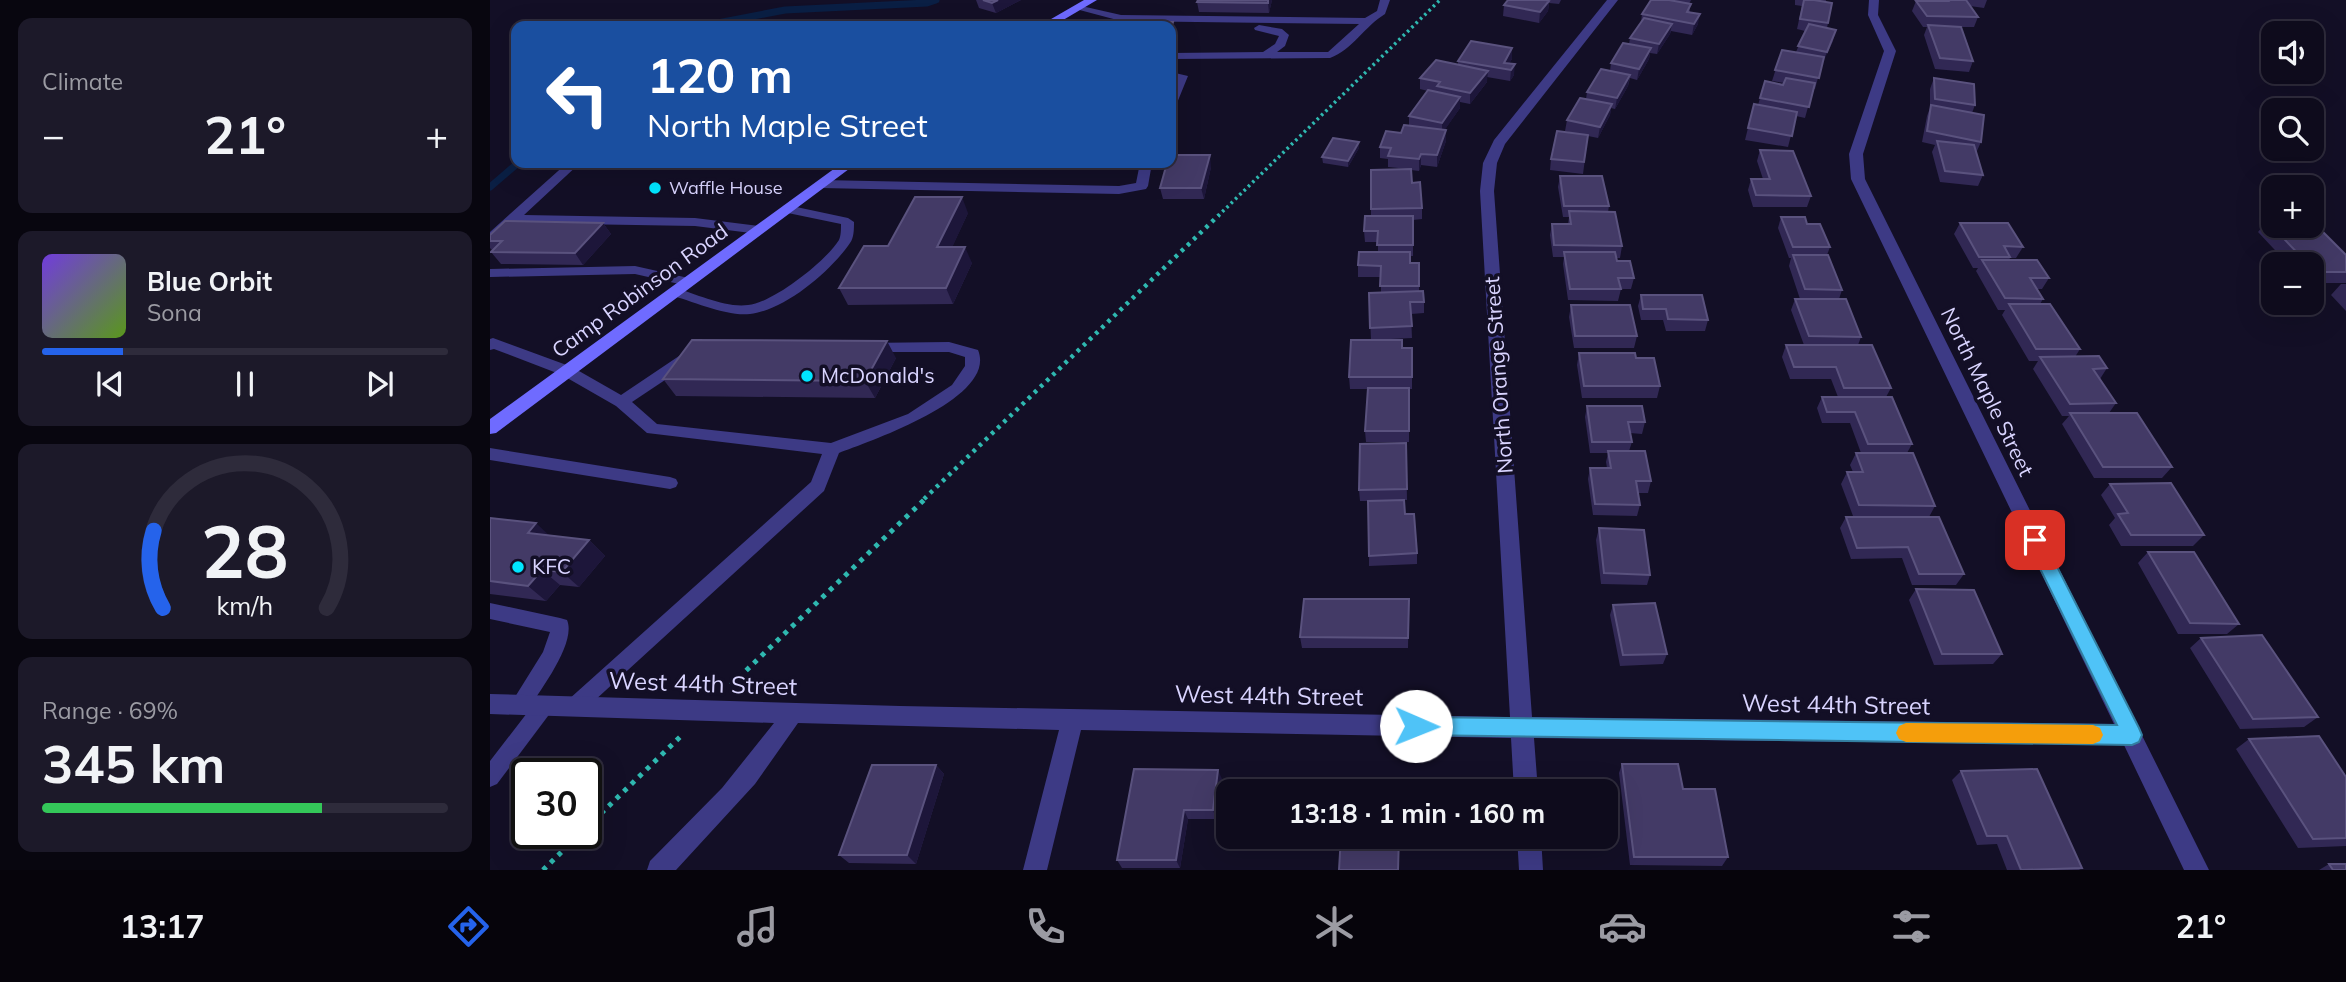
<!DOCTYPE html>
<meta charset="utf-8">
<style>
:root{--surface:#0e0b1c;--page:#1c1929;--text:#f1f3f6;--muted:#9b9ba3;--line:#2e2b3b;--accent:#2563eb}
body{margin:0;font-family:Mulish,sans-serif;background:var(--page);color:var(--text);height:100vh;display:flex;flex-direction:column;font-size:26px;white-space:nowrap}
*{box-sizing:border-box;margin:0}
p{font-size:23px;color:var(--muted)}
.icon{flex:none;width:38px;height:38px;fill:none;stroke:currentColor;stroke-width:2;stroke-linecap:round;stroke-linejoin:round}
.map{position:relative;flex:1;overflow:hidden}
.sheet{display:flex;flex-direction:column;gap:18px;padding:18px;background:#08060f;width:490px}
.sheet>*{flex:none}
.guide{position:absolute;left:21px;top:21px;width:665px;height:147px;border-radius:14px;box-shadow:0 7px 28px #0002,0 0 0 2px var(--line);background:#1a4fa0;color:#fff;overflow:hidden}
.tools{position:absolute;left:1771px;top:21px;display:grid;gap:14px}
.tools a{display:grid;place-items:center;width:63px;height:63px;border-radius:14px;background:var(--surface);box-shadow:0 7px 28px #0002,0 0 0 2px var(--line);font-size:35px}
.speed{position:absolute;left:21px;top:758px;display:flex;gap:14px;font-size:35px;font-weight:700;text-align:center}
.speed>*{display:grid;place-content:center;width:91px;height:91px;border-radius:50%;background:var(--surface);box-shadow:0 7px 28px #0002,0 0 0 2px var(--line);line-height:1}
.speed .limit{border:4px solid #111;border-radius:10px;background:#fff;color:#111}
.pin{position:absolute;display:grid;place-items:center;width:60px;height:60px;color:#fff;margin:-30px;border-radius:14px;box-shadow:0 4px 10px #0006}
.me{position:absolute;width:77px;margin:-38px;rotate:91deg;stroke-linejoin:round;filter:drop-shadow(0 0 5px #0008)}
.turn{display:flex;align-items:center;gap:24px;height:147px;padding:0 21px;font-size:32px}
.turn .icon{width:91px;height:91px;stroke-width:2.5}
.turn b{display:block;font-size:49px;line-height:60px}
.big{font-size:52px;font-weight:700;line-height:1.1}
.sheet .card{flex:1;display:flex;flex-direction:column;justify-content:center;gap:10px;min-width:0;padding:0 24px;border-radius:14px;background:var(--page)}
.sheet .dial{align-items:center;gap:0}
.dial svg{height:182px;overflow:visible;fill:none;stroke:var(--line);stroke-width:7;stroke-linecap:round;text-anchor:middle}
.dial text{fill:var(--text);stroke:none}
.song{display:flex;align-items:center;gap:21px}
.cover{width:84px;height:84px;border-radius:10px;background:linear-gradient(135deg,hsl(260 70% 55%),hsl(90 70% 35%))}
.played{height:7px;border-radius:4px;background:linear-gradient(90deg,var(--accent) 20%,var(--line) 20%)}
.keys{display:flex;justify-content:space-around;direction:ltr}
.heat{display:flex;justify-content:space-between;align-items:center;font-size:38px;direction:ltr}
.charge{height:10px;border-radius:5px;background:linear-gradient(90deg,#34c759 69%,var(--line) 0)}
.trip{position:absolute;left:726px;top:779px;width:402px;height:70px;border-radius:14px;background:var(--surface);box-shadow:0 7px 28px #0002,0 0 0 2px var(--line);font-weight:700;line-height:70px;text-align:center}
.tab-bar{display:flex;height:112px;justify-content:space-around;align-items:center;background:#06040b;color:var(--muted)}
.tab-bar .icon{width:49px;height:49px}
.tab-bar .current{color:var(--accent)}
.tab-bar b{font-size:32px;color:var(--text)}
main{display:flex;flex:1;min-height:0}
.map>svg:first-child{display:block}
.lines{fill:none;stroke-linecap:round;stroke-linejoin:round}
.stream{stroke:#0a1f44;stroke-width:7}
.path-far2{stroke:#2fb8b0;stroke-width:3.5;stroke-dasharray:2.5 3.5;stroke-linecap:butt}
.path-far1{stroke:#2fb8b0;stroke-width:4.5;stroke-dasharray:3.5 5;stroke-linecap:butt}
.path{stroke:#2fb8b0;stroke-width:5;stroke-dasharray:4.5 6;stroke-linecap:butt}
.lane{fill:#3d3a85;fill-rule:evenodd}
.street{fill:#3d3a85;fill-rule:evenodd}
.secondary{fill:#6f6bff;fill-rule:evenodd}
.wall{fill:#312854}
.shaded-wall{fill:#1d163a}
.building{fill:#433a66;stroke:#5a527e;stroke-width:2}
.route{fill:#4fc3f7;stroke:#337fa1;stroke-width:2}
.slow{fill:#f59e0b}
.poi-dot{fill:#00e5ff;stroke:#130f26;stroke-width:2.5}
.labels{text-anchor:middle;stroke-width:7;stroke-linejoin:round;paint-order:stroke}
.far-poi-label{font-size:18px;fill:#d9d4ff;stroke:#130f26;text-anchor:start}
.street-label{font-size:21px;fill:#d9d4ff;stroke:#130f26}
.poi-label{font-size:21px;fill:#d9d4ff;stroke:#130f26;text-anchor:start}
.near-street-label{font-size:24px;fill:#d9d4ff;stroke:#130f26}
</style>
<main>
<section class="sheet">
<div class="card"><p>Climate</p>
<div class="heat"><a>−</a><b class="big">21°</b><a>+</a></div>
</div>
<div class="card">
<div class="song"><i class="cover"></i><div><b>Blue Orbit</b><p>Sona</p></div></div>
<div class="played"></div>
<div class="keys"><svg class="icon" aria-label="previous" viewBox="0 0 24 24"><path d="M18 5L8 12l10 7zM5 5v14"/></svg><svg class="icon" aria-label="pause" viewBox="0 0 24 24"><path d="M8 5v14M16 5v14"/></svg><svg class="icon" aria-label="next" viewBox="0 0 24 24"><path d="M6 5l10 7-10 7zM19 5v14"/></svg></div>
</div>
<div class="card dial"><svg viewBox="0 0 100 80">
<path d="M14 69A42 42 0 1 1 86 69"/>
<path d="M14 69A42 42 0 0 1 10 35" stroke="#2563eb"/>
<text x="50" y="56" font-size="32" font-weight="700">28</text>
<text x="50" y="72" font-size="11">km/h</text>
</svg></div>
<div class="card"><p>Range · 69%</p><b class="big">345 km</b><div class="charge"></div></div>
</section>
<div class="map">
<svg width="1856" height="870" viewBox="0 0 1856 870">
<rect width="100%" height="100%" fill="#130f26"/>
<g class="lines">
<path class="stream" d="M212 26 295 10 437 3 446 0
M0 187 28 163"/>
<path class="path-far2" d="M728 216 950 0"/>
<path class="path-far1" d="M434 499 729 215"/>
<path class="path" d="M241 685 436 498
M96 828 191 736
M53 870 91 833"/>
<path class="lane" d="M890 0H900L895 14C875 26 862 50 840 58L681 59V53L773 52 785 44 789 36 765 30 764 28 769 25 792 29 799 35 795 46 787 52H838L869 24 631 21 582 8 587 5 631 15 875 18 887 11Z
M560 20 626 23 631 26 556 25V21Z
M681 72 698 76 687 103 681 106V91L686 79 681 78Z
M77 163H90L34 215 205 218 269 226 275 230 269 234 205 226 25 223 0 243V232Z
M650 163H662L658 186 656 189 629 194 331 188 325 184 331 180 629 186 646 183Z
M297 205 358 218 364 222C364 229 364 238 360 243 340 272 295 310 260 314 238 317 202 301 180 295L178 292 185 288C207 294 235 308 258 305 283 303 336 261 349 240 351 236 351 229 351 224L293 212V206Z
M145 266 203 279 205 282 198 286 145 274 0 277V269Z
M3 338 82 367 131 395 192 354H202L204 358 202 362 142 402 167 424 341 443 418 414 462 385 475 366V357L459 352H379L374 351 372 347 374 343 459 342 488 350C508 398 380 441 349 453L334 491 92 712 85 715 78 712 75 706 78 700 321 482 332 454 157 433 126 406 72 375 4 349 0 350V339Z
M0 448 180 477 186 479 188 483 186 487 180 489 0 460Z
M0 603 70 618 77 620C87 643 49 692 37 711L30 714 23 711 20 705 53 652 60 632 0 619Z
M54 697 61 700 64 706 61 712 7 784 0 787V761L47 700Z"/>
<path class="street" d="M1117 0H1128L1015 144 1007 163 1004 191 1042 717 1624 724 1361 179 1359 154 1394 51 1378 15 1379 0H1389L1388 15 1406 51 1373 154 1375 179 1719 870H1694L1634 745 1044 738 1048 791H1024L1021 738 591 730 557 870H533L569 730 308 723 265 784 186 870H157L160 861 232 788 284 723 0 714V694L410 706 1020 717 990 191 993 163 1004 140Z
M1027 836H1051L1053 870H1029Z"/>
<path class="secondary" d="M594 0H607L563 26H549Z
M352 163H367L6 433 0 434V419Z"/>
</g>
<path class="wall" d="M486 0H531L506 13 489 8Z
M782 0 779 13 709 12 707 2Z
M1018 0H1071L1069 4 1059 3 1058 11 1049 23 1013 16 1014 5Z
M1161 0H1201L1199 4 1200 12 1208 24 1202 35 1181 31 1180 34 1167 54 1160 53 1159 59 1147 80 1140 78 1138 86 1125 109 1121 108 1120 115 1108 138 1098 136 1093 174 1060 170 1061 159 1083 133 1075 131 1077 120 1096 99 1097 92 1120 71 1121 63 1139 44 1140 38 1151 22 1152 14Z
M1305 0H1336L1338 23 1337 28 1343 41 1332 63 1325 89H1323L1315 118 1306 116 1298 147 1255 140 1264 104 1268 105 1275 81 1293 85 1294 83 1282 81 1292 50 1306 52 1315 31 1307 29 1312 6 1305 5Z
M1444 0H1497L1494 8 1480 6 1488 17 1484 27H1465L1483 61 1479 72 1445 69 1434 35 1437 27H1433L1422 11 1426 1H1452Z
M1022 59 1019 63 1024 75 1020 81 997 77V82L980 104 970 102V108L955 129 956 141 947 167 931 165 929 171 921 170 922 183 932 208V219L923 220V256H920L921 263H929V291L934 302V313L921 314 922 338 881 340 879 293H891V277H868V265L888 252V242H875L874 231 881 216V170L918 169 898 167V159L890 158V147L911 133 919 126V116L938 91 930 89V78L968 65V61Z
M1444 78 1485 105 1482 113 1491 142 1486 153 1493 175 1488 186 1450 182 1442 152 1445 145 1432 142 1437 116 1440 108V89Z
M869 148 858 167 833 163 832 157Z
M1270 150 1321 196 1317 207H1263L1258 190 1261 179H1273L1267 161Z
M721 167 714 199H673L670 188Z
M1070 176 1119 206 1118 212 1132 246 1130 258H1126L1127 261 1144 278 1141 289H1131L1128 301 1078 300 1073 264 1074 257H1063L1060 235 1062 224H1078L1079 217H1073L1068 187Z
M478 213 462 247 482 263 463 304 358 305 349 288Z
M1291 217 1317 224 1340 247 1337 255 1352 290 1349 299 1371 337 1368 345 1401 388 1396 397 1422 444 1417 453 1445 506 1439 517 1474 574 1466 585H1422L1412 558 1361 559 1350 528 1356 517H1435L1363 516 1351 484 1357 472H1363L1360 465 1366 453H1371L1360 423H1332L1327 408 1332 397H1348L1341 379H1300L1292 357 1296 345H1314L1301 310 1305 299H1310L1299 266 1301 258H1299L1288 228Z
M1777 221 1856 255V283H1822V264H1798L1768 232Z
M113 223 121 234 93 265 11 264 1 252 3 251 0 248V235Z
M1470 223 1533 247 1526 258H1520L1519 260 1559 278 1552 289H1547L1553 299 1550 304 1590 349 1585 357 1617 368 1610 379 1626 403 1619 413 1682 467 1672 478H1604L1572 424 1579 416H1572L1543 369 1548 361H1539L1512 315 1515 310H1508L1486 271 1488 268H1483L1464 234Z
M1851 284H1856V311L1841 295Z
M1151 295 1218 320 1215 331H1176L1173 320H1151L1148 306Z
M1081 305 1147 336 1144 348H1084L1079 317Z
M912 348H922V389H919V442H876L875 431 878 389H860L859 377Z
M1089 353 1146 358 1170 386 1167 398H1092L1087 365Z
M406 358 385 398 186 396 173 379Z
M1097 406 1155 422 1152 434 1140 433 1142 442 1139 451 1161 481 1158 493H1148L1150 505 1147 516 1103 515 1098 479 1100 468H1117L1116 462 1118 453H1100L1095 417Z
M916 443 917 500H914L915 514 927 553V564L879 566V556L883 501H870L869 490Z
M1620 484 1714 535 1703 546H1631L1619 525 1625 518 1611 495Z
M0 518 59 535 99 540 115 556 89 587 70 585 56 601 0 594Z
M1109 528 1160 575 1157 585 1111 584 1106 540Z
M1658 552 1749 624 1737 634H1688L1648 563Z
M1426 589 1512 654 1503 664 1444 665 1419 600Z
M919 599 918 648H812L810 637Z
M1123 605 1177 654 1173 664 1130 666 1120 615Z
M1711 638 1828 717 1814 727 1750 729 1700 648Z
M1759 739 1856 777V846L1808 848 1746 749Z
M1132 764 1193 789 1238 857 1232 866 1140 865 1129 773Z
M446 765 454 774 426 864 359 863 349 855Z
M1471 771 1592 868 1589 870H1517L1507 844 1487 845 1462 780Z
M732 779 726 819H698L690 868H632L627 860Z
M1839 864 1856 870H1829Z"/>
<path class="shaded-wall" d="M508 0H531L506 13 502 3Z
M778 0H782L779 13 778 3Z
M1059 1 1058 11 1049 23 1050 12Z
M1210 14 1208 24 1202 35 1204 24Z
M683 22 685 33 681 45V29Z
M1182 24 1180 34 1167 54 1169 44Z
M1346 30 1343 41 1333 63 1337 52Z
M1022 48V59L1016 69 1014 63Z
M1161 48 1159 59 1147 80 1149 69Z
M1025 64 1024 75 1020 81 1021 70Z
M998 71 997 82 980 104V93Z
M1140 75 1138 86 1125 109 1127 98Z
M970 97V108L952 134V123Z
M1122 104 1120 115 1108 138 1110 127Z
M956 130V141L947 167V155Z
M869 142V148L858 167V161Z
M931 154V165L929 171V159Z
M720 155 721 167 714 199 711 188Z
M472 197 478 213 455 263 447 247Z
M113 223 121 234 93 265 85 253Z
M475 247 482 263 463 304 456 288Z
M397 341 406 358 385 398 375 381Z
M46 523 63 539 38 533Z
M99 540 115 556 89 587 72 572Z
M52 570 70 585 56 601 38 586Z
M446 765 454 774 426 864 417 855Z
M728 770 732 779 726 819 723 810Z
M694 810 698 819 690 868 686 860Z"/>
<path class="building" d="M493 0H508L502 3Z
M708 0H778V3L707 2Z
M1018 0H1056L1059 1 1050 12 1014 5Z
M1161 0H1179L1201 4 1197 12 1210 14 1204 24 1152 14Z
M1314 0H1324L1342 3 1338 23 1310 19Z
M1457 0H1476L1488 17 1437 16 1426 1H1458Z
M1154 18 1182 24 1169 44 1140 38Z
M356 20 436 21 432 26H351Z
M617 22H683L681 29V26H615Z
M1319 24 1346 30 1337 52 1308 46Z
M1438 25 1471 27 1483 61 1450 58Z
M981 41 1022 48 1014 63 1025 64 1021 70 968 61Z
M1133 43 1161 48 1149 69 1121 63Z
M1292 50 1334 57 1329 78 1285 70Z
M946 60 998 71 980 93 947 86 950 82 930 78Z
M1111 69 1140 75 1127 98 1097 92Z
M1296 78 1325 83 1319 107 1270 98 1275 81 1293 85Z
M1444 78 1484 84 1485 105 1445 99Z
M938 90 970 97 952 123 919 116Z
M1090 98 1122 104 1110 127 1077 120Z
M1264 104 1307 112 1302 136 1258 128Z
M1441 105 1494 115 1491 142 1437 131Z
M914 125 956 130 947 155 931 154 929 159 898 156 901 148 890 147 896 131 911 133Z
M1067 131 1098 135 1094 162 1061 159Z
M843 138 869 142 858 161 832 157Z
M1447 141 1484 145 1493 175 1455 171Z
M1270 150 1303 151 1321 196 1266 195 1261 179H1280Z
M681 155H720L711 188H670L677 163H681Z
M921 169 922 183 930 182 932 208 881 209V170Z
M1070 176H1112L1119 206H1074Z
M425 197H472L447 247H475L456 288H349L374 246H398Z
M1079 211 1125 212 1132 246 1064 245 1062 224H1081Z
M875 216H923V245H887L888 231H874Z
M1291 217H1315L1317 224H1330L1340 247H1303Z
M1783 220V226H1822V221L1856 255V272H1825L1822 268V264H1818L1777 221Z
M15 221 113 223 85 253 1 252 12 241H0V235Z
M1470 223H1518L1533 247 1514 246 1520 257H1489Z
M869 252H920V263H929V286H890L891 266 868 265Z
M1074 252H1125L1127 261H1140L1144 278H1128L1131 289H1080Z
M1303 255H1338L1352 290 1315 289Z
M1492 260H1547L1559 278H1540L1553 299 1515 298Z
M933 291 934 302H920L922 326 880 328 879 293Z
M1151 295H1212L1218 320 1178 319 1176 309H1153Z
M1305 299H1356L1371 337 1319 336Z
M1519 304H1560L1590 349H1546Z
M1081 305H1140L1147 336H1085Z
M202 340 397 341 375 381 173 379Z
M861 340H912V348H922V377H859Z
M1296 345H1382L1401 388H1354L1346 367H1304Z
M1089 353H1145L1146 358H1164L1170 386H1094Z
M1609 356 1617 368 1603 369 1626 403 1580 404 1550 357Z
M878 388H919V431H875Z
M1332 397H1402L1422 444H1378L1365 412H1337Z
M1097 406H1152L1155 422H1138L1142 442H1102Z
M1580 413H1647L1682 467H1613Z
M916 443 917 489 869 490 870 444Z
M1118 451H1155L1161 481H1146L1150 505 1105 504 1100 468H1121Z
M1366 453H1423L1445 506 1369 505 1357 472H1373Z
M1681 483 1714 535H1641L1628 514 1638 513 1620 484Z
M914 500 915 514H924L927 553 879 556 878 501Z
M1356 517H1449L1474 574H1429L1418 547 1367 548Z
M0 518 46 523 38 533 99 540 72 572 52 570 38 586 0 581Z
M1109 528 1154 530 1160 575 1114 573Z
M1658 552H1704L1749 624 1700 623Z
M1426 589 1484 590 1512 654H1452Z
M814 599H919L918 638 810 637Z
M1165 603 1177 654 1133 655 1123 605Z
M1772 635 1828 717 1763 719 1711 638Z
M1829 736 1856 777V838L1823 839 1759 739Z
M1132 764H1188L1193 789H1225L1238 857H1144Z
M382 765H446L417 855H349Z
M644 769 728 770 723 810H694L686 860H627Z
M1547 769 1592 868 1531 870 1517 836H1497L1471 771Z
M853 783H909V791H853Z
M851 836H909L908 870H849Z
M1839 864H1856V870H1843Z"/>
<path class="route" d="M1545 533 1551 535 1649 728 1652 735 1649 742 1642 745 926 735 919 733 916 726 919 719 926 717 1627 725 1536 540 1539 535Z"/>
<path class="slow" d="M1416 723 1603 725 1610 728 1613 735 1610 741 1603 744 1416 742 1409 739 1406 733 1409 726Z"/>
<g class="poi-dot">
<circle cx="165" cy="188" r="7"/>
<circle cx="317" cy="376" r="7"/>
<circle cx="28" cy="567" r="7"/>
</g>
<g class="labels">
<g class="far-poi-label">
<text x="179" y="194">Waffle House</text>
</g>
<g class="street-label">
<text transform="translate(150 291) rotate(-36)" y="7">Camp Robinson Road</text>
<text transform="translate(1009 375) rotate(-94)" y="7">North Orange Street</text>
<text transform="translate(1497 392) rotate(64)" y="7">North Maple Street</text>
</g>
<g class="poi-label">
<text x="331" y="383">McDonald's</text>
<text x="42" y="574">KFC</text>
</g>
<g class="near-street-label">
<text transform="translate(213 684) rotate(2)" y="8">West 44th Street</text>
<text transform="translate(779 696) rotate(1)" y="8">West 44th Street</text>
<text transform="translate(1346 705) rotate(1)" y="8">West 44th Street</text>
</g>
</g>
</svg>
<div class="tools">
<a><svg class="icon" aria-label="sound" viewBox="0 0 24 24"><path d="M4 9h4l5-4v14l-5-4H4zM17 9q2 3 0 6"/></svg></a>
<a><svg class="icon" aria-label="search" viewBox="0 0 24 24"><circle cx="10" cy="10" r="6"/><path d="M15 15l6 6"/></svg></a>
<a>+</a>
<a>−</a>
</div>
<div class="speed"><div class="limit">30</div></div>
<div class="pin" style="left:1545px;top:540px;background:#d93025"><svg class="icon" aria-label="arrive" viewBox="0 0 24 24"><path d="M6 21V4h12l-3 4 3 4H6"/></svg></div>
<svg class="me" style="left:926px;top:726px" viewBox="-20 -20 40 40"><circle r="19" fill="#fff"/><path d="M0-13L10 11 0 6-10 11z" fill="#4fc3f7"/></svg>
<div class="trip">13:18 · 1 min · 160 m</div>
<div class="guide">
<div class="turn"><svg class="icon" aria-label="left" viewBox="0 0 24 24"><path d="M17 20v-9H6M10 6l-5 5 5 5"/></svg><div><b>120 m</b>North Maple Street</div></div>
</div>
</div>
</main>
<nav class="tab-bar">
<b>13:17</b>
<svg class="icon current" aria-label="directions" viewBox="0 0 24 24"><path d="M12 3l9 9-9 9-9-9zM9 14v-3h6M13 9l2 2-2 2"/></svg>
<svg class="icon" aria-label="music" viewBox="0 0 24 24"><path d="M9 18V5l10-2v13"/><circle cx="6" cy="18" r="3"/><circle cx="16" cy="16" r="3"/></svg>
<svg class="icon" aria-label="phone" viewBox="0 0 24 24"><path d="M5 4h4l2 5-3 2q2 4 5 5l2-3 5 2v4C11 20 4 13 5 4z"/></svg>
<svg class="icon" aria-label="climate" viewBox="0 0 24 24"><path d="M12 3v18M4 7l16 10M4 17L20 7"/></svg>
<svg class="icon" aria-label="car" viewBox="0 0 24 24"><path d="M5 17H2v-5l4-1 3-4h7l3 4 3 1v5h-3M9 17h6M6 11h13"/><circle cx="7" cy="17" r="2"/><circle cx="17" cy="17" r="2"/></svg>
<svg class="icon" aria-label="filters" viewBox="0 0 24 24"><path d="M4 7h16M4 17h16"/><circle cx="9" cy="7" r="2"/><circle cx="15" cy="17" r="2"/></svg>
<b>21°</b>
</nav>
